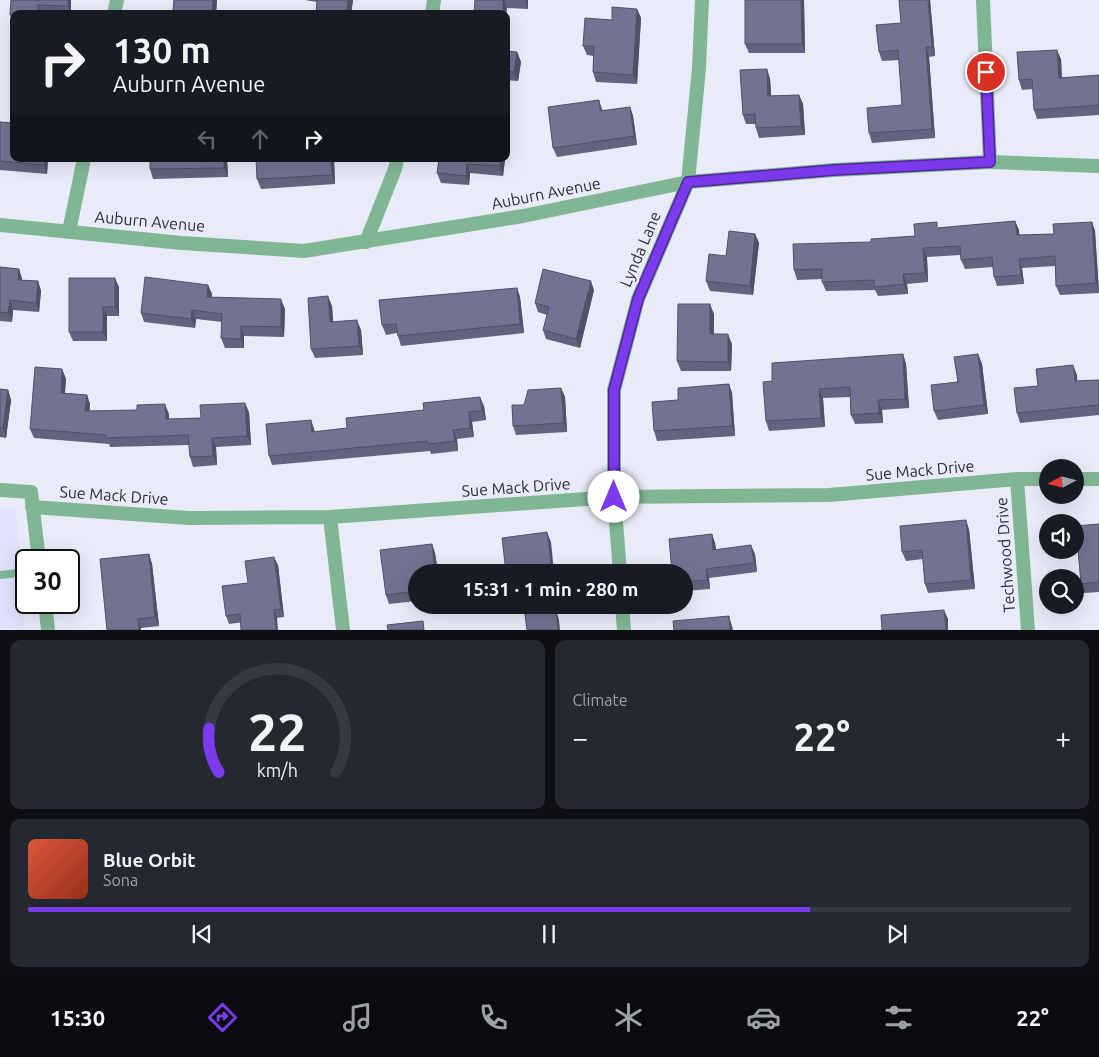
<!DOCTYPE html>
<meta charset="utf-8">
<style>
:root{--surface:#171b24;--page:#242831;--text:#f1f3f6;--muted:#9ea1a6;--line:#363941;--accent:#7c3aed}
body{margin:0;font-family:Ubuntu,sans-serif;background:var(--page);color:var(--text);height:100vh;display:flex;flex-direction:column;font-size:19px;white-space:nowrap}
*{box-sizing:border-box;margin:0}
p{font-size:16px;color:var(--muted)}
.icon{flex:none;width:28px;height:28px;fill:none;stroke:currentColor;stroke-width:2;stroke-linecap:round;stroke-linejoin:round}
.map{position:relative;height:630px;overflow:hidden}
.drawer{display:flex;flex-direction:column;gap:10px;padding:10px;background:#0d0f14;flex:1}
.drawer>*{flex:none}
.guide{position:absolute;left:10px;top:10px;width:500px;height:152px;border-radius:10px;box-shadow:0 5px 20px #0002;background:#171b24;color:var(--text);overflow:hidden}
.needle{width:32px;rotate:263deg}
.tools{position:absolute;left:1039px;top:459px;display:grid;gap:10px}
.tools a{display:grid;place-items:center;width:45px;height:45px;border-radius:50%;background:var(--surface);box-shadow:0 5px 20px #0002;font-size:25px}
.speed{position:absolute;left:15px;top:549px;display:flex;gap:10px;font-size:25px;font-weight:700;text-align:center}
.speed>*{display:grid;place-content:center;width:65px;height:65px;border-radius:50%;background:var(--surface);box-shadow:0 5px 20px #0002;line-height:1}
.speed .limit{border:2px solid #111;border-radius:8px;background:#fff;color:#111}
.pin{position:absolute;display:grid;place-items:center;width:42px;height:42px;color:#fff;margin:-21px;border:2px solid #fff;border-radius:50%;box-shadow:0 1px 5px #0007}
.me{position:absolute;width:55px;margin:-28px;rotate:0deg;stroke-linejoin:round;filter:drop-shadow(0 0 4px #0008)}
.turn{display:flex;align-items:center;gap:18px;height:105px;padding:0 20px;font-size:22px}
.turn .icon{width:65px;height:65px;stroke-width:2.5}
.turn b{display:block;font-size:35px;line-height:42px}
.lanes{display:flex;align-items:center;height:48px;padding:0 20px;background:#0003;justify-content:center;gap:25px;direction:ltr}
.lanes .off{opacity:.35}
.big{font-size:38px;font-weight:700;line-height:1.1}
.drawer .tile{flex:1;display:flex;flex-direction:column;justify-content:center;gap:8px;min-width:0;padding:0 18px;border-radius:10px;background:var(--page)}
.drawer .dial{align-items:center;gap:0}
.dial svg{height:130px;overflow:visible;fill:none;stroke:var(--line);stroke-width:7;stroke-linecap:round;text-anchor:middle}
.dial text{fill:var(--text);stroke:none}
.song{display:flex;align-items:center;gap:15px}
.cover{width:60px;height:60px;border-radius:8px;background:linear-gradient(135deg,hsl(10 70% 55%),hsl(10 70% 35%))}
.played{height:5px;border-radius:2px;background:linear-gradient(90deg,var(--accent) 75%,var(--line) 75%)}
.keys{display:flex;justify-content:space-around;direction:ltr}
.heat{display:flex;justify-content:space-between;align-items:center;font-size:28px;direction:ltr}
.drawer .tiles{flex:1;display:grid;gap:10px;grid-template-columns:1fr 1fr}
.tile:last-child{grid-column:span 2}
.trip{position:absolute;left:408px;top:564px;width:285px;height:50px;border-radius:25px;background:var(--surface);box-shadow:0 5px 20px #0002;font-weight:700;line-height:50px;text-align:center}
.tabs{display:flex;height:80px;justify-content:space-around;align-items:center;background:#090b0e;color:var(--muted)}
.tabs .icon{width:35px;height:35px}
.tabs .selected{color:var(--accent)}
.tabs b{font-size:22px;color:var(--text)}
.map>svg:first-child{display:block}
.built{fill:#e1e3fc}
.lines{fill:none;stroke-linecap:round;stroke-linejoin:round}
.service{stroke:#81b695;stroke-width:8}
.minor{stroke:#81b695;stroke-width:14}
.tertiary{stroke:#81b695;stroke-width:14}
.wall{fill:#62637e}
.shaded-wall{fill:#505066}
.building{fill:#727392;stroke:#505066}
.route-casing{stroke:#51269a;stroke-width:12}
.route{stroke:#7c3aed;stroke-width:9}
.labels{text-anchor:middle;stroke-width:5;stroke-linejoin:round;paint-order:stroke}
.street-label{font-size:16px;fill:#2c2d3a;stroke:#eaebf9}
</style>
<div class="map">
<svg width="1099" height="630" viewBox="0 0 1099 630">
<rect width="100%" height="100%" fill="#eaebf9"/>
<path class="built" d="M0 507 16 508 25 629H0Z"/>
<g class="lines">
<path class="service" d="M0 575 26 572"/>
<path class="minor" d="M983 0 990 162
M114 14 117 0
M432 14 434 0
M69 231 84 159
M366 242 395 169 397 159
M1017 479 1028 630
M1075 479H1099
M0 490 31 492 39 560
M32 507 189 518 330 517 614 497 829 495 1017 479H1048
M330 517 343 630
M620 572 614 497V390L638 299 688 182 699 68 702 0
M45 602 48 630
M622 605 624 630"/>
<path class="tertiary" d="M0 225 182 243 304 251 523 216 688 182 834 170 990 162 1099 166"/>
</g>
<path class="wall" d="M11 0H71V14H14V24L10 15Z
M174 0H217L216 14H174L173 11Z
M305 0H353L351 14H316L317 2Z
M475 0H528V9L507 8Z
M804 0 805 53H749L745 44Z
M899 0H930L935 56 929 57 935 138 872 143 869 133 902 105 899 60 882 61 879 52 901 23Z
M637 9 641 18 637 84 596 82 593 72 594 56 587 55 583 46 612 20Z
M506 51 517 52 521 62 518 81 506 80Z
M1061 59 1062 78 1099 75V115L1037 119 1034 110 1033 89 1022 90 1019 80Z
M767 69 770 79 771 96 799 95 803 104 805 135 759 138 756 128V124H746L743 115Z
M630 107 633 116 637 145 557 157 553 148 602 109 603 111Z
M0 122 14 159H48L47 174 0 170Z
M150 159H227L228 177 153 179 150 169Z
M334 159 335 184 261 189 257 179Z
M439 159H505L503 176 470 173 469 185 441 183 437 173Z
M1015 221 1019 230V235L1054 234 1092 222 1095 231 1099 293 1060 295 1056 286 1055 266 1022 268 1024 284 997 286 994 277 993 267 965 269 961 260V255L927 257 928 282 907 284 908 294 878 296 875 290 826 291 822 282V279L797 280 794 270 871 242 915 236 939 228Z
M755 234 759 243 753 295 710 291 706 281 726 256Z
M0 267 19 269 22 280 38 281 41 291 39 312 13 310 12 322 0 321Z
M208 285 212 294 211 297 285 309 284 337 244 336V348H225L221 338 222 322 196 319 195 328 144 322 141 313Z
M119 287V316H107V341H73L69 332Z
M517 288 520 297 524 333 401 346 397 333 386 335 382 325Z
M594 290 580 348 546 339 543 330 547 315 538 312 535 303Z
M332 306 333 322 361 330 363 355 315 358 311 349Z
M714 314V334L732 344 731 371H681L677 361Z
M903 354 906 364 909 408 882 410 883 423 855 424 851 415 850 397 823 398 825 427 769 431 766 421 772 381Z
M978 354 982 364 988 414 938 420 934 411Z
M62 369 66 379 65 393 87 395 90 404 89 411 169 414V419L201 418 249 412 251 445 216 447 217 465 193 467 190 457 189 445 110 447 109 444 34 438 30 429Z
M1077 375V381L1099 380V415L1020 423 1017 413 1038 386Z
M729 384 732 393 735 436 657 441 654 431 678 400Z
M561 388 565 397 567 432 516 435 513 426 524 405Z
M0 389 8 390 11 400 6 438 0 437Z
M484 406 486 420 472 422 474 437 457 439 458 451 431 454 430 451 272 465 269 456 311 420 315 432 347 428Z
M1099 524V592L1084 593 1081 584Z
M969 529 975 589 928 593 925 584 923 559 906 561 902 552Z
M712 534 715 543 716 549 755 554 757 572 709 578 710 589 684 591V572Z
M432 544 435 553 438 572H416V601L389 604 386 595Z
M149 554 152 564 159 626 141 628V630H107Z
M278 565 284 617 229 624 226 616 248 583Z"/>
<path class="shaded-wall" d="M68 0H71V14L68 6Z
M213 0H217L216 14H212Z
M348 0H353L351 14H347Z
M503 0H504L507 8 506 20V14H503Z
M525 0H528V9Z
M801 0H804L805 53 802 44Z
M928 0H930L935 56 932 47Z
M38 5 41 14H38Z
M637 9 641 18 637 84 633 75Z
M926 47 929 57 935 138 932 129Z
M1057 50 1061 59 1062 88 1059 78Z
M517 52 521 62 518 81 514 72Z
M767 69 770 79 772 106 768 96Z
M799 95 803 104 805 135 801 126Z
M599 100 602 109 604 120 600 111Z
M630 107 633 116 637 145 634 136Z
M44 159H48L47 174 44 165Z
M224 159H227L228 177 224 168Z
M331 159H334L335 184 332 175Z
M500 159H505L503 176 500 166Z
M467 164 470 173 469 185 466 176Z
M1015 221 1019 230 1020 245 1017 235Z
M1092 222 1095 231 1099 292 1096 283Z
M755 234 759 243 753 295 750 286Z
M923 248 927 257 928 282 925 273Z
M1019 259 1022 268 1024 284 1021 275Z
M19 269 22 278 21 289 18 280Z
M903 274 907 284 908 294 904 284Z
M115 278 119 287V316L115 307Z
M38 281 41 291 39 312 36 303Z
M591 281 594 290 580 348 576 339Z
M208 285 212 294 210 307 207 297Z
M517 288 520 297 524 333 520 324Z
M328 296 332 306 334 332 330 322Z
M281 299 285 309 284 337 281 327Z
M10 300 13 310 12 322 8 313Z
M710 304 714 314 713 343 710 334Z
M103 307 107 316V341L103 332Z
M192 310 196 319 195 328 191 319Z
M357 320 361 330 363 355 359 346Z
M241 326 244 336V348L241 339Z
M728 334 732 344 731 371 728 362Z
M903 354 906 364 909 408 905 399Z
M978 354 982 364 988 414 984 405Z
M1073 365 1077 375 1078 390 1075 381Z
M62 369 66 379 64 402 61 393Z
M729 384 732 393 735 436 732 426Z
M561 388 565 397 567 432 564 423Z
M819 389 823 398 825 427 821 418Z
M8 390 11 400 6 438 3 428Z
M87 395 90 404 89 421 85 411Z
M480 397 484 406 486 420 482 411Z
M878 400 882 410 883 423 879 413Z
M245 403 249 412 251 445 247 436Z
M165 404 169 414V429L166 419Z
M469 412 472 422 474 437 470 428Z
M311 420 314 429 316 441 312 432Z
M453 430 457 439 458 451 455 441Z
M212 438 216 447 217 465 213 456Z
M966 520 969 529 975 589 971 580Z
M547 532 551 542 554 572H552Z
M712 534 715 543 717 558 713 550Z
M432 544 435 553 438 572H435Z
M751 545 755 554 757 572 754 563Z
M149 554 152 564 159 626 155 617Z
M274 557 278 565 284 617 281 609Z
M706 569 709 578 710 589 707 580Z
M274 610 277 618 278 630H276Z
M556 610 559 620 560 630H558Z
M944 610 948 619V630H946Z
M729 616 732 626 733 630H730Z
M138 619 141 628V630H139Z"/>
<path class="building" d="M11 0H68V6L38 5V14H14V15H10Z
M174 0H213L212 14 173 11Z
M317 0H348L347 14H316Z
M475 0H503V14H474Z
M745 0H801L802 44H745Z
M899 0H928L932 47H926L932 129 869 133 867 108 902 105 898 50 879 52 876 25 901 23Z
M612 7 637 9 633 75 593 72 594 46H583L585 18 612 20Z
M1057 50 1059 78 1099 75V105L1034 110 1032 79 1019 80 1017 52Z
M506 51 517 52 514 72 506 71Z
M767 69 768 96 799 95 801 126 756 128 755 114 743 115 740 70Z
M599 100 600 111 630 107 634 136 553 148 548 107Z
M0 122 14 123V159H44V165L0 161Z
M150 159H224V168L150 169Z
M256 159H331L332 175 257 179Z
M439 159H500V166L467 164 466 176 437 173Z
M1015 221 1017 235 1054 234 1053 224 1092 222 1096 283 1056 286 1055 256 1019 259 1021 275 994 277 992 257 961 260 960 246 923 248 925 273 903 274 904 284 874 287V280L822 282V269L794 270 793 244 871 242V239L915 236 914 224 937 222V228Z
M729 231 755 234 750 286 706 281 709 254 726 256Z
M0 267 19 269 18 280 38 281 36 303 10 300 8 313 0 312Z
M543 269 591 281 576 339 543 330 549 307 535 303Z
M145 277 208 285 207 297 281 299V327L241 326V339L221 338 222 314 192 310 191 319 141 313Z
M69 278H115V307H103V332H69Z
M517 288 520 324 398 336 396 324 382 325 379 300Z
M328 296 330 322 357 320 359 346 311 349 308 298Z
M678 304H710V334H728V362L677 361Z
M903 354 905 399 878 400 879 413 851 415 850 387 819 389 821 418 766 421 763 382 772 381V363Z
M978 354 984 405 934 411 931 385 958 382 954 357Z
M1073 365 1075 381 1099 380V405L1017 413 1014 388 1038 386 1036 369Z
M35 367 62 369 61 393 87 395 85 411 137 410V405L165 404 166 419 201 418 200 405 245 403 247 436 212 438 213 456 190 457 188 435 106 438V435L30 429Z
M729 384 732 426 654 431 652 402 678 400V388Z
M561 388 564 423 513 426 512 405H524L528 390Z
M0 389 8 390 3 428H0Z
M480 397 482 411 469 412 470 428 453 430 455 441 428 444 427 441 269 456 266 424 311 420 312 432 347 428 346 418 424 410 423 403Z
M966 520 971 580 925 584 922 550 902 552 900 526Z
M1099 524V582L1081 584 1076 526Z
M547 532 552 572H506L502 538Z
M712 534 713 550 751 545 754 563 706 569 707 580 684 582V572H672L669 539Z
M432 544 435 572H416V591L386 595 380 550Z
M149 554 155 617 138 619 139 630H107L100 559Z
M274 557 281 609 274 610 276 630H241L240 614 226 616 222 586 248 583 245 561Z
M556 610 558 630H527L525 614Z
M944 610 946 630H882L881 615Z
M729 616 730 630H674L673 621Z
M423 621 424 630H388L387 625Z"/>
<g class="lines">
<g class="route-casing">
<path id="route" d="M614 497V390L638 299 688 182 834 170 990 162 986 72"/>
</g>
<use href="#route" class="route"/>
</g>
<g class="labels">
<g class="street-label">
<text transform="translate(546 193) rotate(-11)" y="6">Auburn Avenue</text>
<text transform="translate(150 221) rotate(5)" y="6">Auburn Avenue</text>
<text transform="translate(640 249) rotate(-67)" y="6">Lynda Lane</text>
<text transform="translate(920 470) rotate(-5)" y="6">Sue Mack Drive</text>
<text transform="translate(516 487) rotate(-4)" y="6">Sue Mack Drive</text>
<text transform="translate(114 495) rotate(4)" y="6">Sue Mack Drive</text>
<text transform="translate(1005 555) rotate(-94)" y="6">Techwood Drive</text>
</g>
</g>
</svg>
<div class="tools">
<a><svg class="needle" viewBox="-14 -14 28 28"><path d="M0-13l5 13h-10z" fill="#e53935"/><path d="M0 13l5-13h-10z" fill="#9ea1a6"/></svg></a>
<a><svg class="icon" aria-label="sound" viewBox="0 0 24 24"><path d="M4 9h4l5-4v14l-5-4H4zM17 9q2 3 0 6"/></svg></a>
<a><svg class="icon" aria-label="search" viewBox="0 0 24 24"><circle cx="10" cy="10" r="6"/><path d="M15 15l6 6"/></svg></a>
</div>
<div class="speed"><div class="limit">30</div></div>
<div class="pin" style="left:986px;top:72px;background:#d93025"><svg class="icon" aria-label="arrive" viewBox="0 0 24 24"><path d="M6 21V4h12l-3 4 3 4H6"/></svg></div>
<svg class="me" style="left:614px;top:497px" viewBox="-20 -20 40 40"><circle r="19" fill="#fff"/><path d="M0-13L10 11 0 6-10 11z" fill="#7c3aed"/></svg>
<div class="trip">15:31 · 1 min · 280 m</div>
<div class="guide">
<div class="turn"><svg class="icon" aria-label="right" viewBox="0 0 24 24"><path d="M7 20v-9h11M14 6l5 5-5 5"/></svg><div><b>130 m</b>Auburn Avenue</div></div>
<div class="lanes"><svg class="icon off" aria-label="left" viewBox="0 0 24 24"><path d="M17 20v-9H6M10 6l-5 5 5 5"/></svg><svg class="icon off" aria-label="ahead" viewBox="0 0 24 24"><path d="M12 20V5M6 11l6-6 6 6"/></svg><svg class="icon" aria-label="right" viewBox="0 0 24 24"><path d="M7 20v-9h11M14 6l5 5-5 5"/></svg></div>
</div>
</div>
<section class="drawer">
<div class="tiles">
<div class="tile dial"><svg viewBox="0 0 100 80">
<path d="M14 69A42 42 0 1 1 86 69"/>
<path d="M14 69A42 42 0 0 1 8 42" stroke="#7c3aed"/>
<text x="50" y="56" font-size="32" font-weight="700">22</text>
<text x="50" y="72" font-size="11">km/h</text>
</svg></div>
<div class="tile"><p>Climate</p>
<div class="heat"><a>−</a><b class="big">22°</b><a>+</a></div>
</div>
<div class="tile">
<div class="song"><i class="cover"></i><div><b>Blue Orbit</b><p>Sona</p></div></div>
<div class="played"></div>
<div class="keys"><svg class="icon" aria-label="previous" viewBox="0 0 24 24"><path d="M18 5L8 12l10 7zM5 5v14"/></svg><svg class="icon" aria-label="pause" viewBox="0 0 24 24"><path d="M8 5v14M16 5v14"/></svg><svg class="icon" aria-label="next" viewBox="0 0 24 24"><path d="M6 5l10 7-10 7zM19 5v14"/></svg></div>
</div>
</div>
</section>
<nav class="tabs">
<b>15:30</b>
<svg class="icon selected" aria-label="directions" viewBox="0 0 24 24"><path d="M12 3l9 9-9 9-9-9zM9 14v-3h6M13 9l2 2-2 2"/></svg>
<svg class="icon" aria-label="music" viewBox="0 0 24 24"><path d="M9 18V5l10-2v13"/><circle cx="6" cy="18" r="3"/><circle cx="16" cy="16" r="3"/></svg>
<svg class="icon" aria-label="phone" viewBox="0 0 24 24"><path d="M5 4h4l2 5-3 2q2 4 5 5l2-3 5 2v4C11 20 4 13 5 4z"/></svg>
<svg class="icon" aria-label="climate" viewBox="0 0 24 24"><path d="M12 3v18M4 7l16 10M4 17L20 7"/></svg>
<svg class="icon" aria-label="car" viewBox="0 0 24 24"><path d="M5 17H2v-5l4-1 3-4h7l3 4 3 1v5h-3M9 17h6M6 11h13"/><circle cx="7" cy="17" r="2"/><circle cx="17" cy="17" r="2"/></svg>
<svg class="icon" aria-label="filters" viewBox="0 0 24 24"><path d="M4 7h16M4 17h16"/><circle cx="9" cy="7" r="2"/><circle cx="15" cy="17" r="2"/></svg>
<b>22°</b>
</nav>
